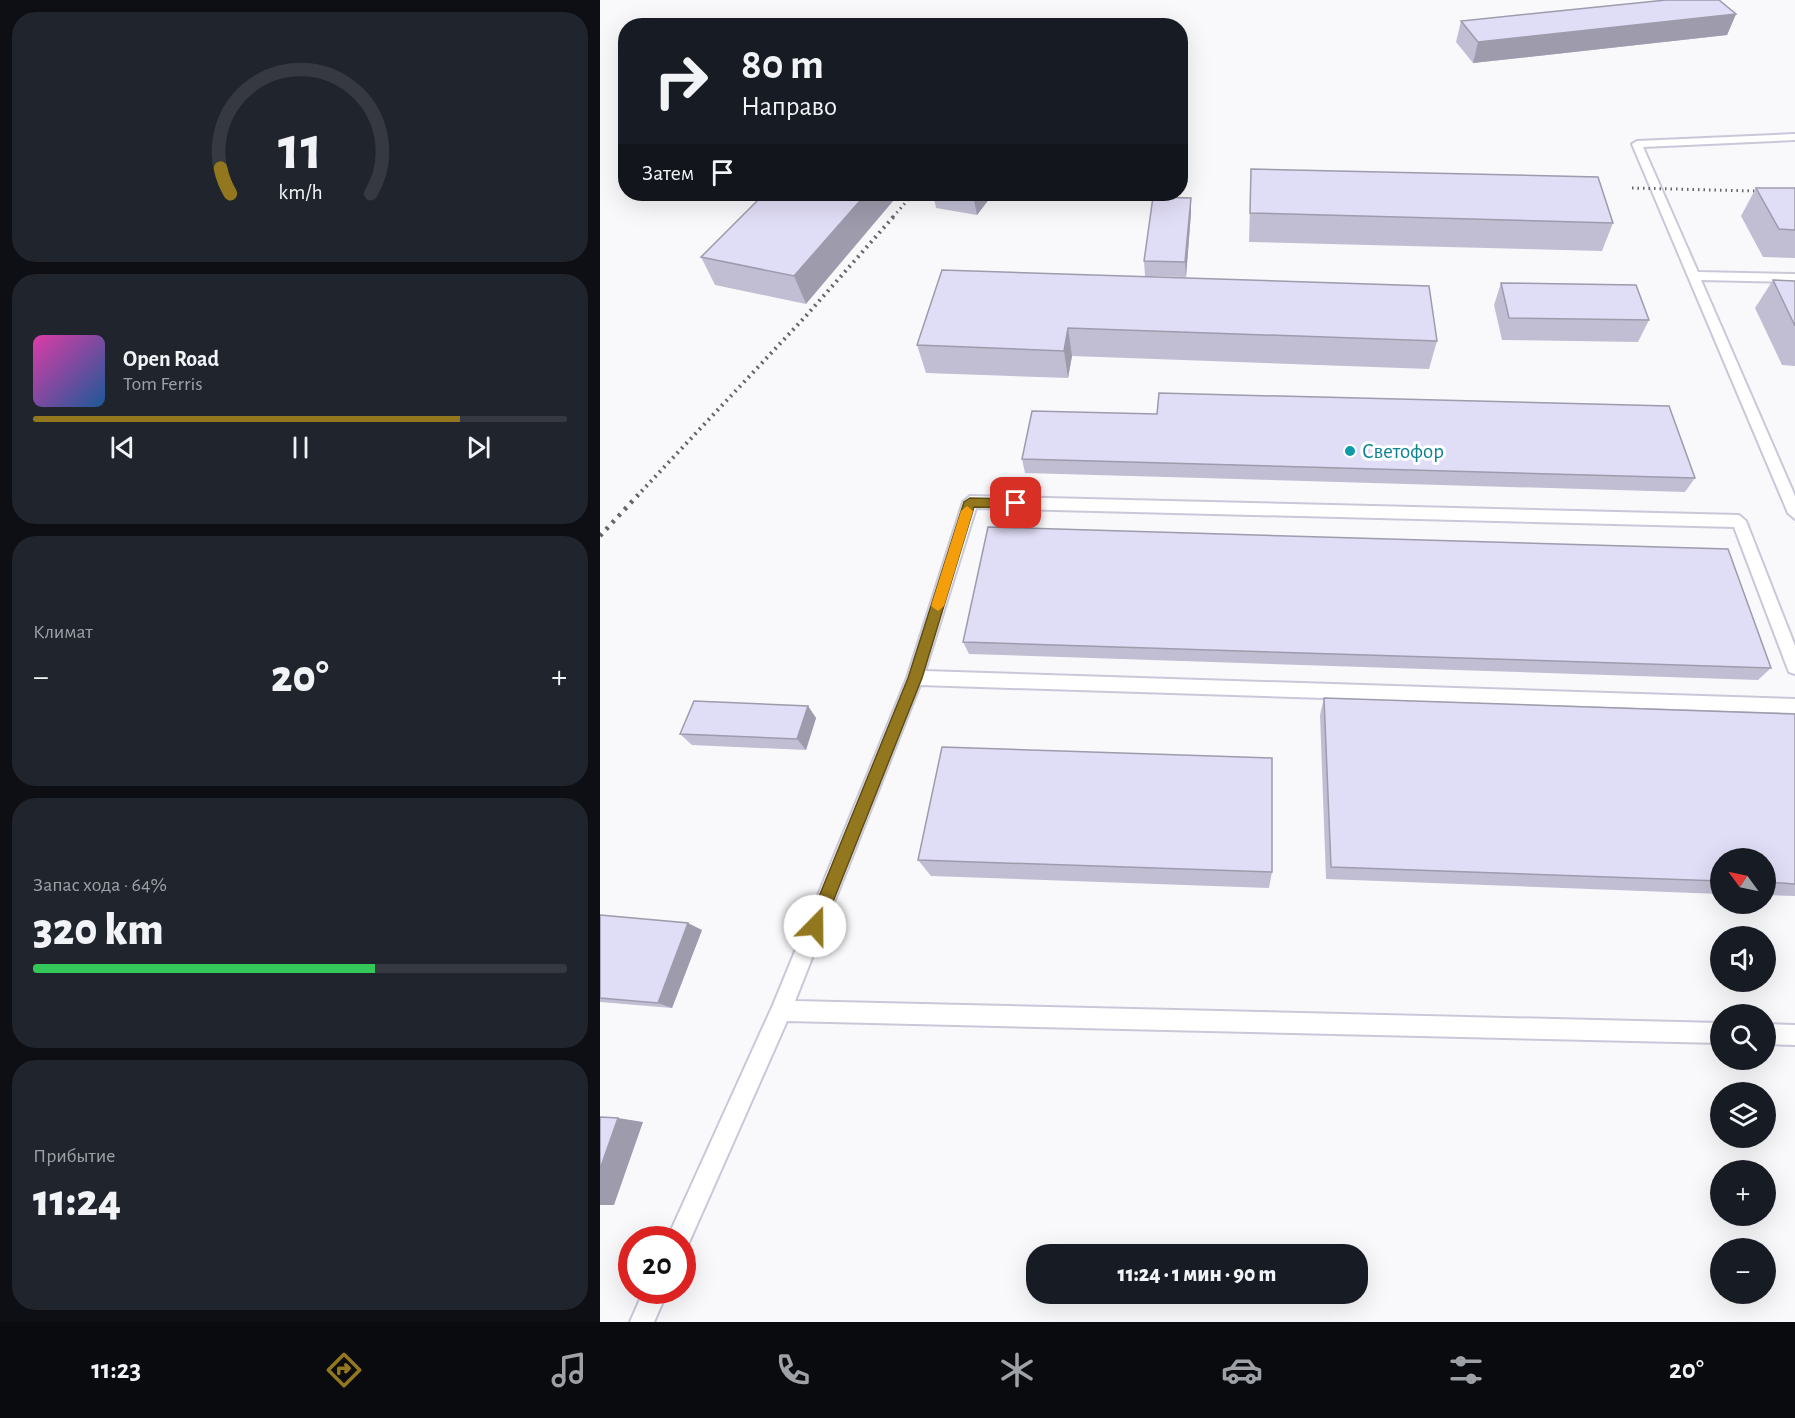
<!DOCTYPE html>
<html lang="ru">
<meta charset="utf-8">
<style>
:root{--surface:#171b24;--page:#20242c;--text:#f1f3f6;--muted:#9ea1a6;--line:#363941;--accent:#93771e}
body{margin:0;font-family:"Alegreya Sans",sans-serif;background:var(--page);color:var(--text);height:100vh;display:flex;flex-direction:column;font-size:22px;white-space:nowrap}
*{box-sizing:border-box;margin:0}
p{font-size:20px;color:var(--muted)}
.icon{flex:none;width:33px;height:33px;fill:none;stroke:currentColor;stroke-width:2;stroke-linecap:round;stroke-linejoin:round}
.map{position:relative;flex:1;overflow:hidden}
.drawer{display:flex;flex-direction:column;gap:12px;padding:12px;background:#0d0f14;width:600px}
.drawer>*{flex:none}
.guide{position:absolute;left:18px;top:18px;width:570px;height:183px;border-radius:24px;box-shadow:0 6px 24px #0002;background:#171b24;color:var(--text);overflow:hidden}
.needle{width:39px;rotate:303deg}
.tools{position:absolute;left:1110px;top:848px;display:grid;gap:12px}
.tools a{display:grid;place-items:center;width:66px;height:66px;border-radius:50%;background:var(--surface);box-shadow:0 6px 24px #0002;font-size:30px}
.speed{position:absolute;left:18px;top:1226px;display:flex;gap:12px;font-size:30px;font-weight:700;text-align:center}
.speed>*{display:grid;place-content:center;width:78px;height:78px;border-radius:50%;background:var(--surface);box-shadow:0 6px 24px #0002;line-height:1}
.speed .limit{border:9px solid #d22;background:#fff;color:#111}
.pin{position:absolute;display:grid;place-items:center;width:51px;height:51px;color:#fff;margin:-26px;border-radius:12px;box-shadow:0 3px 9px #0006}
.me{position:absolute;width:66px;margin:-33px;rotate:22deg;stroke-linejoin:round;filter:drop-shadow(0 0 4px #0008)}
.turn{display:flex;align-items:center;gap:21px;height:126px;padding:0 24px;font-size:27px}
.turn .icon{width:78px;height:78px;stroke-width:2.5}
.turn b{display:block;font-size:42px;line-height:51px}
.then{display:flex;align-items:center;height:57px;padding:0 24px;background:#0003;gap:12px;font-size:22px}
.big{font-size:45px;font-weight:800;line-height:1.1}
.drawer .tile{flex:1;display:flex;flex-direction:column;justify-content:center;gap:9px;min-width:0;padding:0 21px;border-radius:24px;background:var(--page)}
.drawer .dial{align-items:center;gap:0}
.dial svg{height:156px;overflow:visible;fill:none;stroke:var(--line);stroke-width:7;stroke-linecap:round;text-anchor:middle}
.dial text{fill:var(--text);stroke:none}
.song{display:flex;align-items:center;gap:18px}
.cover{width:72px;height:72px;border-radius:9px;background:linear-gradient(135deg,hsl(320 70% 55%),hsl(210 70% 35%))}
.played{height:6px;border-radius:3px;background:linear-gradient(90deg,var(--accent) 80%,var(--line) 80%)}
.keys{display:flex;justify-content:space-around;direction:ltr}
.heat{display:flex;justify-content:space-between;align-items:center;font-size:33px;direction:ltr}
.charge{height:9px;border-radius:4px;background:linear-gradient(90deg,#34c759 64%,var(--line) 0)}
.trip{position:absolute;left:426px;top:1244px;width:342px;height:60px;border-radius:24px;background:var(--surface);box-shadow:0 6px 24px #0002;font-weight:800;line-height:60px;text-align:center}
.tabs{display:flex;height:96px;justify-content:space-around;align-items:center;background:#090b0e;color:var(--muted)}
.tabs .icon{width:42px;height:42px}
.tabs .selected{color:var(--accent)}
.tabs b{font-size:27px;color:var(--text)}
main{display:flex;flex:1;min-height:0}
.map>svg:first-child{display:block}
.lines{fill:none;stroke-linecap:round;stroke-linejoin:round}
.lane-casing{stroke:#c9c8d8;stroke-width:4}
.lane{fill:#fff;fill-rule:evenodd}
.rail-far2{stroke:#656469;stroke-width:3;stroke-dasharray:1.5 4;stroke-linecap:butt}
.rail-far1{stroke:#656469;stroke-width:4;stroke-dasharray:2 4.5;stroke-linecap:butt}
.rail{stroke:#656469;stroke-width:4.5;stroke-dasharray:3 6;stroke-linecap:butt}
.wall{fill:#c1bed4}
.shaded-wall{fill:#9d9bac}
.building{fill:#e0ddf6;stroke:#9d9bac;stroke-width:1.5}
.route{fill:#93771e;stroke:#604d14;stroke-width:1.5}
.slow{fill:#f59e0b}
.culture-dot{fill:#0f9aa8;stroke:#fff;stroke-width:2}
.labels{text-anchor:middle;stroke-width:6;stroke-linejoin:round;paint-order:stroke}
.culture-label{font-size:21px;fill:#0d838f;stroke:#fff;text-anchor:start}
</style>
<main>
<section class="drawer">
<div class="tile dial"><svg viewBox="0 0 100 80">
<path d="M14 69A42 42 0 1 1 86 69"/>
<path d="M14 69A42 42 0 0 1 9 56" stroke="#93771e"/>
<text x="50" y="56" font-size="32" font-weight="700">11</text>
<text x="50" y="72" font-size="11">km/h</text>
</svg></div>
<div class="tile">
<div class="song"><i class="cover"></i><div><b>Open Road</b><p>Tom Ferris</p></div></div>
<div class="played"></div>
<div class="keys"><svg class="icon" aria-label="previous" viewBox="0 0 24 24"><path d="M18 5L8 12l10 7zM5 5v14"/></svg><svg class="icon" aria-label="pause" viewBox="0 0 24 24"><path d="M8 5v14M16 5v14"/></svg><svg class="icon" aria-label="next" viewBox="0 0 24 24"><path d="M6 5l10 7-10 7zM19 5v14"/></svg></div>
</div>
<div class="tile"><p>Климат</p>
<div class="heat"><a>−</a><b class="big">20°</b><a>+</a></div>
</div>
<div class="tile"><p>Запас хода · 64%</p><b class="big">320 km</b><div class="charge"></div></div>
<div class="tile"><p>Прибытие</p><b class="big">11:24</b></div>
</section>
<div class="map">
<svg width="1195" height="1322" viewBox="0 0 1195 1322">
<rect width="100%" height="100%" fill="#f9f9fc"/>
<g class="lines">
<g class="lane-casing">
<path id="lane" d="M1195 134V140L1043 147 1098 272 1195 274V282L1101 280 1195 496V519L1188 513 1032 144 1037 141Z
M370 496 1139 515 1146 521 1195 646V674L1189 672 1187 667 1134 527 376 508 325 671 1195 699V713L320 685 195 1001 1120 1023V1043L187 1021 87 1247 82 1249V1239H67L173 1005 307 678 363 502Z
M1166 1024 1195 1025V1045L1166 1044Z
M44 1290H68L54 1322H30Z"/>
</g>
<use href="#lane" class="lane"/>
<path class="rail-far2" d="M1032 188 1195 192
M293 217 313 194"/>
<path class="rail-far1" d="M37 496 205 317 294 216"/>
<path class="rail" d="M0 536 38 495"/>
</g>
<path class="wall" d="M1136 14 1127 35 873 63 856 42 861 21Z
M651 169 1013 223 1002 251 649 242Z
M1156 188H1195V258L1163 257 1141 216Z
M164 194 206 304 115 285 101 257Z
M333 194H393L377 215 336 208Z
M591 198V213L586 277 545 276 544 261Z
M342 270 837 341 829 369 472 356 468 378 326 373 317 345Z
M1173 280 1195 281V366L1182 365 1155 308Z
M901 283 1049 320 1038 342 902 340 894 305Z
M557 414 1095 478 1085 492 425 473 422 459Z
M363 642 1171 668 1158 680 369 654Z
M724 698 1195 714V896L1166 895V858H1120V894L726 879 720 715Z
M208 706 216 718 206 750 92 745 80 734Z
M318 860 672 872 669 888 331 876Z
M0 915 102 930 72 1008 0 1002Z"/>
<path class="shaded-wall" d="M1136 14 1127 35 873 63 878 42Z
M266 194H299L206 304 194 276Z
M379 194H393L377 215 374 200Z
M591 198V213L586 277 585 262Z
M468 328 472 356 468 378 464 351Z
M208 706 216 718 206 750 197 739Z
M88 923 102 930 72 1008 58 1003Z
M18 1118 43 1122 14 1205H0V1169Z"/>
<path class="building" d="M1066 0H1119L1136 14 878 42 861 21Z
M651 169 998 177 1013 223 650 213Z
M1156 188H1195V230L1179 229Z
M164 194H266L194 276 101 257Z
M336 194H379L374 200Z
M553 197 591 198 585 262 544 261Z
M342 270 829 286 837 341 468 328 464 351 317 345Z
M1173 280 1195 281V326Z
M901 283 1036 285 1049 320 909 318Z
M559 393 1069 406 1095 478 422 459 432 411 557 414Z
M388 527 1128 549 1171 668 363 642Z
M724 698 1195 714V884L1166 882V858H1120V881L731 867Z
M94 701 208 706 197 739 80 734Z
M342 747 672 758V872L318 860Z
M0 915 88 923 58 1003 0 998Z
M0 1117 18 1118 0 1169Z"/>
<path class="route" d="M370 498 416 499 422 503 416 508 374 507 322 678 221 932 215 934 209 932 207 926 308 678 364 502Z"/>
<path class="slow" d="M367 506 373 511 344 606 338 611 331 606 361 511Z"/>
<circle class="culture-dot" cx="750" cy="451" r="6"/>
<g class="labels">
<g class="culture-label">
<text x="762" y="458">Светофор</text>
</g>
</g>
</svg>
<div class="tools">
<a><svg class="needle" viewBox="-14 -14 28 28"><path d="M0-13l5 13h-10z" fill="#e53935"/><path d="M0 13l5-13h-10z" fill="#9ea1a6"/></svg></a>
<a><svg class="icon" aria-label="sound" viewBox="0 0 24 24"><path d="M4 9h4l5-4v14l-5-4H4zM17 9q2 3 0 6"/></svg></a>
<a><svg class="icon" aria-label="search" viewBox="0 0 24 24"><circle cx="10" cy="10" r="6"/><path d="M15 15l6 6"/></svg></a>
<a><svg class="icon" aria-label="layers" viewBox="0 0 24 24"><path d="M12 4l9 5-9 5-9-5zM3 14l9 5 9-5"/></svg></a>
<a>+</a>
<a>−</a>
</div>
<div class="speed"><div class="limit">20</div></div>
<div class="pin" style="left:416px;top:503px;background:#d93025"><svg class="icon" aria-label="arrive" viewBox="0 0 24 24"><path d="M6 21V4h12l-3 4 3 4H6"/></svg></div>
<svg class="me" style="left:215px;top:926px" viewBox="-20 -20 40 40"><circle r="19" fill="#fff"/><path d="M0-13L10 11 0 6-10 11z" fill="#93771e"/></svg>
<div class="trip">11:24 · 1 мин · 90 m</div>
<div class="guide">
<div class="turn"><svg class="icon" aria-label="right" viewBox="0 0 24 24"><path d="M7 20v-9h11M14 6l5 5-5 5"/></svg><div><b>80 m</b>Направо</div></div>
<div class="then">Затем<svg class="icon" aria-label="arrive" viewBox="0 0 24 24"><path d="M6 21V4h12l-3 4 3 4H6"/></svg></div>
</div>
</div>
</main>
<nav class="tabs">
<b>11:23</b>
<svg class="icon selected" aria-label="directions" viewBox="0 0 24 24"><path d="M12 3l9 9-9 9-9-9zM9 14v-3h6M13 9l2 2-2 2"/></svg>
<svg class="icon" aria-label="music" viewBox="0 0 24 24"><path d="M9 18V5l10-2v13"/><circle cx="6" cy="18" r="3"/><circle cx="16" cy="16" r="3"/></svg>
<svg class="icon" aria-label="phone" viewBox="0 0 24 24"><path d="M5 4h4l2 5-3 2q2 4 5 5l2-3 5 2v4C11 20 4 13 5 4z"/></svg>
<svg class="icon" aria-label="climate" viewBox="0 0 24 24"><path d="M12 3v18M4 7l16 10M4 17L20 7"/></svg>
<svg class="icon" aria-label="car" viewBox="0 0 24 24"><path d="M5 17H2v-5l4-1 3-4h7l3 4 3 1v5h-3M9 17h6M6 11h13"/><circle cx="7" cy="17" r="2"/><circle cx="17" cy="17" r="2"/></svg>
<svg class="icon" aria-label="filters" viewBox="0 0 24 24"><path d="M4 7h16M4 17h16"/><circle cx="9" cy="7" r="2"/><circle cx="15" cy="17" r="2"/></svg>
<b>20°</b>
</nav>
